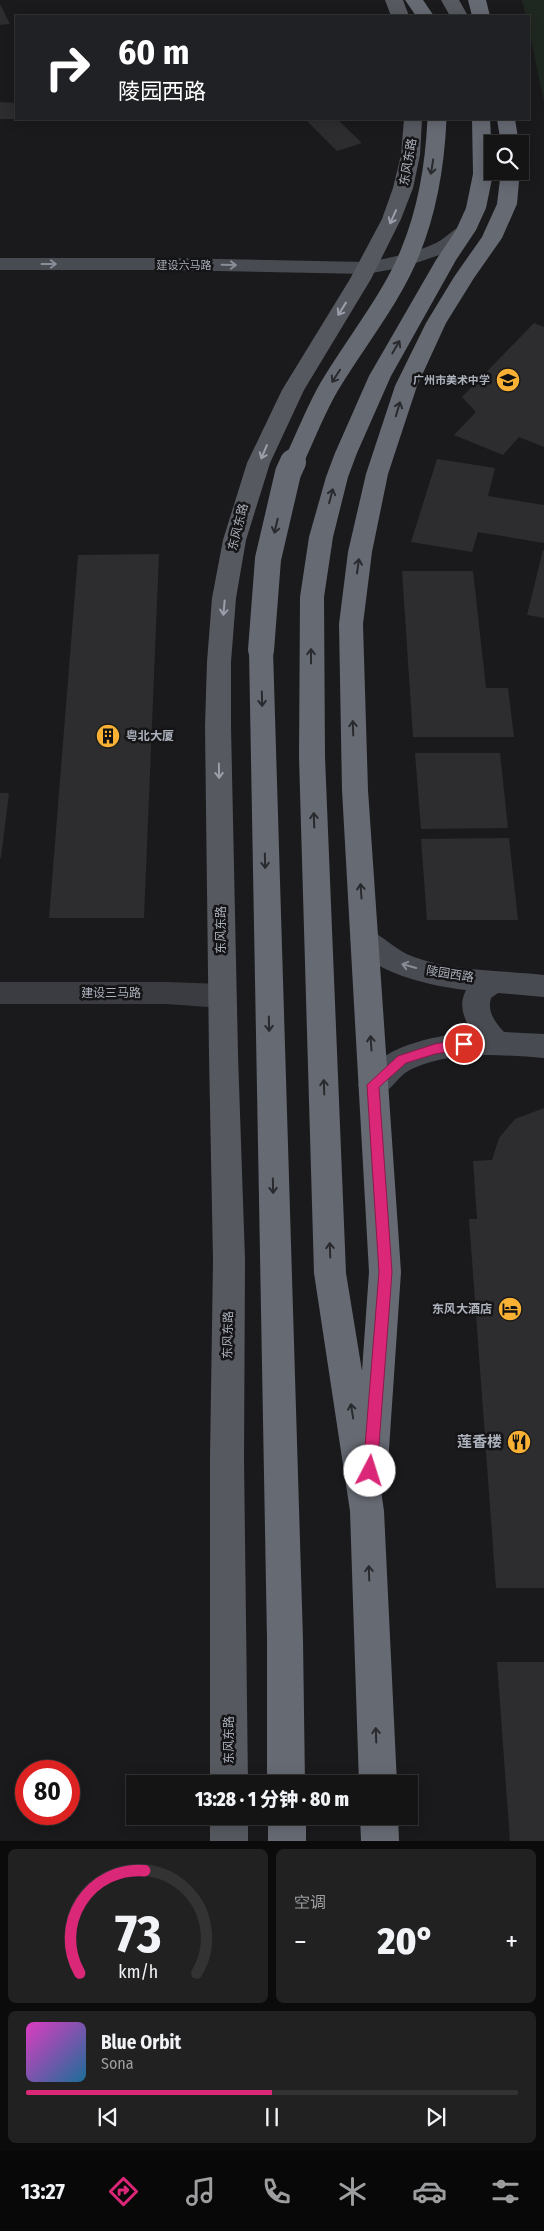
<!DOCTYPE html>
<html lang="zh">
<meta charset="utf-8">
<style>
:root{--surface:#141415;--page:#212122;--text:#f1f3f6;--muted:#9d9ea0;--line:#333334;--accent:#db2777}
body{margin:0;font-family:"Fira Sans Condensed","Noto Sans SC",sans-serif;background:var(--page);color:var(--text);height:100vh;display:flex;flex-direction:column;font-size:19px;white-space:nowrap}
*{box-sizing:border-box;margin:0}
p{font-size:16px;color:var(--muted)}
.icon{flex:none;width:28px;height:28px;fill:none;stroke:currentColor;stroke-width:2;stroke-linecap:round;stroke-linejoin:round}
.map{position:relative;height:1841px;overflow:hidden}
.drawer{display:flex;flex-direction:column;gap:8px;padding:8px;background:#0b0b0c;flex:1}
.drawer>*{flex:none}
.hud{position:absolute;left:15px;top:15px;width:515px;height:105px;border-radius:0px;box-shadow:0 2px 12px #0003,0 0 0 1px var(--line);background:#202124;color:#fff;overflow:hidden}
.controls{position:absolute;left:484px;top:135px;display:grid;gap:10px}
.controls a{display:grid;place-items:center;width:45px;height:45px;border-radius:0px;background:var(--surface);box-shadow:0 2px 12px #0003,0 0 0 1px var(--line);font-size:25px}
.speed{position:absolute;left:15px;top:1760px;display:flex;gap:10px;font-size:25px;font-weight:700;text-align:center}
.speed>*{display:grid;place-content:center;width:65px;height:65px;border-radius:50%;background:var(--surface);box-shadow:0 2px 12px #0003,0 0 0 1px var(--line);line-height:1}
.speed .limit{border:8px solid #d22;background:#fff;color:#111}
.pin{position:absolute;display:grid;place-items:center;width:42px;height:42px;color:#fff;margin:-21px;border:2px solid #fff;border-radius:50%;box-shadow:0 1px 5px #0007}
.me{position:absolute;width:55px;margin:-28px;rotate:5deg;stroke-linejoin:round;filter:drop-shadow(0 0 4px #0008)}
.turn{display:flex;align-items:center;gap:18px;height:105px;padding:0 20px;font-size:22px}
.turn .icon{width:65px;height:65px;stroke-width:2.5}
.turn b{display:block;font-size:35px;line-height:42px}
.big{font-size:38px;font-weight:800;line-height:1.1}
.drawer .tile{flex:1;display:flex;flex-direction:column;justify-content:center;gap:8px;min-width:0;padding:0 18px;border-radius:8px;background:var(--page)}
.drawer .dial{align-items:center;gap:0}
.dial svg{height:130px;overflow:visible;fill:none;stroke:var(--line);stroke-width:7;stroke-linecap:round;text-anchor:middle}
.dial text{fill:var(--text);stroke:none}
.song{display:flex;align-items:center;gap:15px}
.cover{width:60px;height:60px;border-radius:8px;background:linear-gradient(135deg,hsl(310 70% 55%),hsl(200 70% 35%))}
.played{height:5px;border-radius:2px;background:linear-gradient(90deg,var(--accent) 50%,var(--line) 50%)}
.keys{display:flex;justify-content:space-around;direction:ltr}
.heat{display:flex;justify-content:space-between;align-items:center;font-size:28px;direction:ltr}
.drawer .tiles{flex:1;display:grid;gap:8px;grid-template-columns:1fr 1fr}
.tile:last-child{grid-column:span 2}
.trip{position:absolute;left:126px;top:1775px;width:292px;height:50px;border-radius:0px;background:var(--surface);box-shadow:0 2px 12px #0003,0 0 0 1px var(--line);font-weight:800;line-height:50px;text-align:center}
.tabs{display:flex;height:80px;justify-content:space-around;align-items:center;background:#080808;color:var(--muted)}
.tabs .icon{width:35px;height:35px}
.tabs .on{color:var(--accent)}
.tabs b{font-size:22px;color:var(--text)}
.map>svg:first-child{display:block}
.green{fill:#1f2820}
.building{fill:#2d2d30}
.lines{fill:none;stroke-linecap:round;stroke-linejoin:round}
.street{fill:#3b3c41;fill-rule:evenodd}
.secondary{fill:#484b51;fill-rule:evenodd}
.primary{fill:#565960;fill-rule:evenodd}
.highway{fill:#666a73;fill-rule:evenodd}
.highway-bridge-far1{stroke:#666a73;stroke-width:19}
.highway-bridge{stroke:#666a73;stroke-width:26}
.oneway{stroke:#292a2e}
.oneway2{stroke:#9b9faa}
.oneway3{stroke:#898d97}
.route{fill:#db2777;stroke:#8e194d}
.labels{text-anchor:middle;stroke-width:5;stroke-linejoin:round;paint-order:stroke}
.far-street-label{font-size:11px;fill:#acb1bc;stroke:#151517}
.far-poi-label{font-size:11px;font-weight:bold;fill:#acb1bc;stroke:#151517;text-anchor:end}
.street-label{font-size:12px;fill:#acb1bc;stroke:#151517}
.poi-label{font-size:12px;font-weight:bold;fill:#acb1bc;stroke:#151517;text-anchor:start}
.near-poi-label{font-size:15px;font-weight:bold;fill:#acb1bc;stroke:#151517;text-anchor:end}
</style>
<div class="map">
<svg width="544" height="1841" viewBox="0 0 544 1841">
<rect width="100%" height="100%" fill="#1a1a1c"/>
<path class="green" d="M522 0H544V102L529 30V16H526Z"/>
<path class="building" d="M0 4 10 24 0 25Z
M0 102 16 103 15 119H0Z
M305 119H342L338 120 362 143 337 151Z
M534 323 544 327V447L519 437 503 455 454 435 476 412 462 397Z
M437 459 495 468 488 496 544 505V543L478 532 472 552 411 542Z
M543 550H544V618L527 615Z
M159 554 144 918H49L78 555Z
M402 571H473L486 688H508L514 737H413Z
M415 753H500L508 828 421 829Z
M0 793H9L1 858H0Z
M509 838 518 920H427L421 839Z
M544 1108V1588H496L469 1219H477L473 1161 492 1160 499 1138 515 1119Z
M497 1662H544V1841H510Z"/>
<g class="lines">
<path class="street" d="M0 982H167L221 984 231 988 235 996 231 1004 221 1008 167 1004H0Z"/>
<path class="secondary" d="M466 224 473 226 476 230 451 251 404 267 367 274 166 270H0V258H166L367 262C390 258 415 253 436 243 447 238 454 227 466 224Z
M364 928C383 934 395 951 414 957 455 972 501 970 544 975V997L498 993 491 998C487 1012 495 1022 504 1032L544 1034V1058C501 1055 455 1050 414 1068 393 1076 390 1103 363 1094L358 1085C379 1044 431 1038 471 1031 464 1017 458 1006 466 990 431 986 368 973 350 939L354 931Z"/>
<path class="primary" d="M385 0H403L409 16H391Z
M441 0H459L468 16H450Z
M404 119H422L420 155 413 188 401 219 371 279 304 390 270 463 246 540 236 598 231 662V726L238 1055 245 1260 244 1458 248 1784H210V1458L213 1260 209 1055 205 726 207 662 212 598 223 540 247 463 282 390 350 279 382 219 393 188 401 155Z
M210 1816H248V1841H210Z"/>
<path class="highway" d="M405 0H423L434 16H416Z
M468 0H486L490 16H472Z
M472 119H490L493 174 486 208 476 230 456 260 391 376 357 453 348 477 333 537 324 597 325 757 346 1273 362 1371 369 1272 342 790 339 624 348 552 366 474 395 386 426 323 454 277 482 237 497 204 501 171 520 170 517 204 502 238 474 278 446 323 417 386 388 474 372 552 363 624 368 790 401 1272 388 1464 383 1475 379 1477 384 1511 397 1784H359L350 1511 314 1273 299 757 300 597 309 537 326 477 335 453 369 376 436 260 456 230 466 208 473 174Z
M497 119H515L519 144H501Z
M261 641 270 644 273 650 303 1640 305 1784H267V1640L249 650 252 644Z
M268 1816H306V1841H268Z
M360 1816H398L399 1841H361Z"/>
<path class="highway-bridge-far1" d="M293 463C305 438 315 411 329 387 355 343 393 297 411 250 428 208 435 164 437 119"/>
<path class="highway-bridge" d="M261 650 268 559 288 473 293 462"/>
</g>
<defs><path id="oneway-shaft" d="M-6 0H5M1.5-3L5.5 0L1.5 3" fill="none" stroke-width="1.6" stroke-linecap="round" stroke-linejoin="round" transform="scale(1.25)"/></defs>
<g class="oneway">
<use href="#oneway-shaft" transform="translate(432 167) rotate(99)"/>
<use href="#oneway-shaft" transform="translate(396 347) rotate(-60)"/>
<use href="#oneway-shaft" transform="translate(336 376) rotate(123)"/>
<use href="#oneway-shaft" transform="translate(398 409) rotate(-73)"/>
<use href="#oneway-shaft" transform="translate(331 496) rotate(-75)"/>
<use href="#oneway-shaft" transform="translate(276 526) rotate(103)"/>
<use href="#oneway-shaft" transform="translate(358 566) rotate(-82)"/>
<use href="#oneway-shaft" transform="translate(311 656) rotate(-90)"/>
<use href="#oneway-shaft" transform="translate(262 699) rotate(89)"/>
<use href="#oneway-shaft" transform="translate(353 728) rotate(-92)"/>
<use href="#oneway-shaft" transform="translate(314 820) rotate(-92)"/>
<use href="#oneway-shaft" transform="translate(265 861) rotate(89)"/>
<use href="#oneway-shaft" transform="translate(361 891) rotate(-94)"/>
<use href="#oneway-shaft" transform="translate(269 1024) rotate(89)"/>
<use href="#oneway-shaft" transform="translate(371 1043) rotate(-94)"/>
<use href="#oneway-shaft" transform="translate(324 1087) rotate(-92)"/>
<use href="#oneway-shaft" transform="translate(273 1186) rotate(89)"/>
<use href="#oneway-shaft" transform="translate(330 1250) rotate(-92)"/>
<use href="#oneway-shaft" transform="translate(352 1411) rotate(-99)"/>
<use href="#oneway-shaft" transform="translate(369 1573) rotate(-92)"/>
<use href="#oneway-shaft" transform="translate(376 1735) rotate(-92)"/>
</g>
<g class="oneway2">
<use href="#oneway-shaft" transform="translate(393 217) rotate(114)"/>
<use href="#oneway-shaft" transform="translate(342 309) rotate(122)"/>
<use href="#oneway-shaft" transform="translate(264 452) rotate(113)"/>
<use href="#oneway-shaft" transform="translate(224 608) rotate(95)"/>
<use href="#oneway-shaft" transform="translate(219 771) rotate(89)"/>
</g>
<g class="oneway3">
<use href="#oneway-shaft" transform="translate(49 264)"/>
<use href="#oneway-shaft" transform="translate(229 265) rotate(1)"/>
<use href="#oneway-shaft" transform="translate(409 966) rotate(-164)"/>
</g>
<path class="route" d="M464 1039 469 1041 470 1044 469 1048 435 1054 406 1063 379 1087 392 1272 377 1471 375 1476 370 1478 365 1476 363 1471 379 1272 367 1085 398 1056 435 1044Z"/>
<defs>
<g id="school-disc" transform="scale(1.25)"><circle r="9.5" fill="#f8b135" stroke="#151517"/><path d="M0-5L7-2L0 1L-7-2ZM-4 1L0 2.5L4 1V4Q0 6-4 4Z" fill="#111"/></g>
<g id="building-disc" transform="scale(1.25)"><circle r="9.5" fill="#f8b135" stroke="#151517"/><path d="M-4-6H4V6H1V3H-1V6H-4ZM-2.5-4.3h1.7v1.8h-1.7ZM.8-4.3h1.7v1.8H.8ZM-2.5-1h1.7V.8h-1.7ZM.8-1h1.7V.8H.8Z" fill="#111"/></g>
<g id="hotel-disc" transform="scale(1.25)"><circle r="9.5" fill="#f8b135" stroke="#151517"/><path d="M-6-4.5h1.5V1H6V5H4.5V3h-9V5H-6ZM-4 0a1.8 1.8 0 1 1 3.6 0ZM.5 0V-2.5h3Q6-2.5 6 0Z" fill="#111"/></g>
<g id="restaurant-disc" transform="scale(1.25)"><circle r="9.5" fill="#f8b135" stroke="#151517"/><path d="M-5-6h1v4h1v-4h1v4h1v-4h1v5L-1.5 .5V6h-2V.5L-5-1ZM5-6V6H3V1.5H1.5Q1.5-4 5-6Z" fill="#111"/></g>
</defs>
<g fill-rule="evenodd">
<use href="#school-disc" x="508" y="380"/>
<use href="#building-disc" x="108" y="736"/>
<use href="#hotel-disc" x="510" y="1309"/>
<use href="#restaurant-disc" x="519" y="1442"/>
</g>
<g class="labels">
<g class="far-street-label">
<text x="184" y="269">建设六马路</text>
</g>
<g class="far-poi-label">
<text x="490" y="384">广州市美术中学</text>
</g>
<g class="street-label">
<text transform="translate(408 162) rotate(-80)" y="4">东风东路</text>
<text transform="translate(238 527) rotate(-76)" y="4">东风东路</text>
<text transform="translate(221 930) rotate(-90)" y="4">东风东路</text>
<text transform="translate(450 974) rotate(9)" y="4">陵园西路</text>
<text x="111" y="997">建设三马路</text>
<text transform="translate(228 1335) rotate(-89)" y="4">东风东路</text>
<text transform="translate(229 1740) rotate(-90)" y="4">东风东路</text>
</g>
<g class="poi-label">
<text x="126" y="740">粤北大厦</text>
<text x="492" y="1313" text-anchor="end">东风大酒店</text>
</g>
<g class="near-poi-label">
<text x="502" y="1447">莲香楼</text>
</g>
</g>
</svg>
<div class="controls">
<a><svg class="icon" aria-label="search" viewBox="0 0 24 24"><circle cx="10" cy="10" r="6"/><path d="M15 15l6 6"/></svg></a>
</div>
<div class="speed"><div class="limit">80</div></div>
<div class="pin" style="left:464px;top:1044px;background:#d93025"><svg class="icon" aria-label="arrive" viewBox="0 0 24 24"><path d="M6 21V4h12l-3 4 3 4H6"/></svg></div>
<svg class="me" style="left:370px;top:1471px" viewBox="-20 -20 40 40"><circle r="19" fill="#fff"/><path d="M0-13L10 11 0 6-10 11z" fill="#db2777"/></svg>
<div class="trip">13:28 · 1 分钟 · 80 m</div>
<div class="hud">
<div class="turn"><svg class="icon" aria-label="right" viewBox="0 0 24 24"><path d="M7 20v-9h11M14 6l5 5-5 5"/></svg><div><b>60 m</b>陵园西路</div></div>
</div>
</div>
<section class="drawer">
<div class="tiles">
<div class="tile dial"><svg viewBox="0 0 100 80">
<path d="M14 69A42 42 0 1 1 86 69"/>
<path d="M14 69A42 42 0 0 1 54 6" stroke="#db2777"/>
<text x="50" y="56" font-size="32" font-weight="700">73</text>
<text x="50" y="72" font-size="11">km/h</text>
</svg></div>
<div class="tile"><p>空调</p>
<div class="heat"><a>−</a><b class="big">20°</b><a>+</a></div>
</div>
<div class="tile">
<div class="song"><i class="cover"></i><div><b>Blue Orbit</b><p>Sona</p></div></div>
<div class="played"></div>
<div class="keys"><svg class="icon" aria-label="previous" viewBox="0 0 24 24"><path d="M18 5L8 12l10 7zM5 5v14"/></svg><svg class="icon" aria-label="pause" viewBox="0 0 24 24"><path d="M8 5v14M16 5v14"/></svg><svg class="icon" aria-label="next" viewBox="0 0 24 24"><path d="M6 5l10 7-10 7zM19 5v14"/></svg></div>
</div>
</div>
</section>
<nav class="tabs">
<b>13:27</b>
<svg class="icon on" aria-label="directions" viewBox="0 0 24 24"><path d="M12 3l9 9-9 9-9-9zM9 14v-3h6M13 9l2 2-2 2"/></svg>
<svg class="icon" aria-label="music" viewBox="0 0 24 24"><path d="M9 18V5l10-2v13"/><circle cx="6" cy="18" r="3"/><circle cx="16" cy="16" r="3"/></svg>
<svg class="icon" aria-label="phone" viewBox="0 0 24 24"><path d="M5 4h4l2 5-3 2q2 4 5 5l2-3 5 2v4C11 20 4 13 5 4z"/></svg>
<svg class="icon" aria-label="climate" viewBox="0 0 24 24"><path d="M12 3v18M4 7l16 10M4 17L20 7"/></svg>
<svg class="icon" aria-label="car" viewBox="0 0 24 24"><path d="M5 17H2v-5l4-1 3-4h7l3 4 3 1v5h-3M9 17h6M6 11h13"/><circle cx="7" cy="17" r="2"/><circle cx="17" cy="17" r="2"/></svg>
<svg class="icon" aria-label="filters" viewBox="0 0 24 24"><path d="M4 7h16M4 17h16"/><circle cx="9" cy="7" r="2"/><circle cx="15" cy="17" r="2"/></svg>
</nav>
